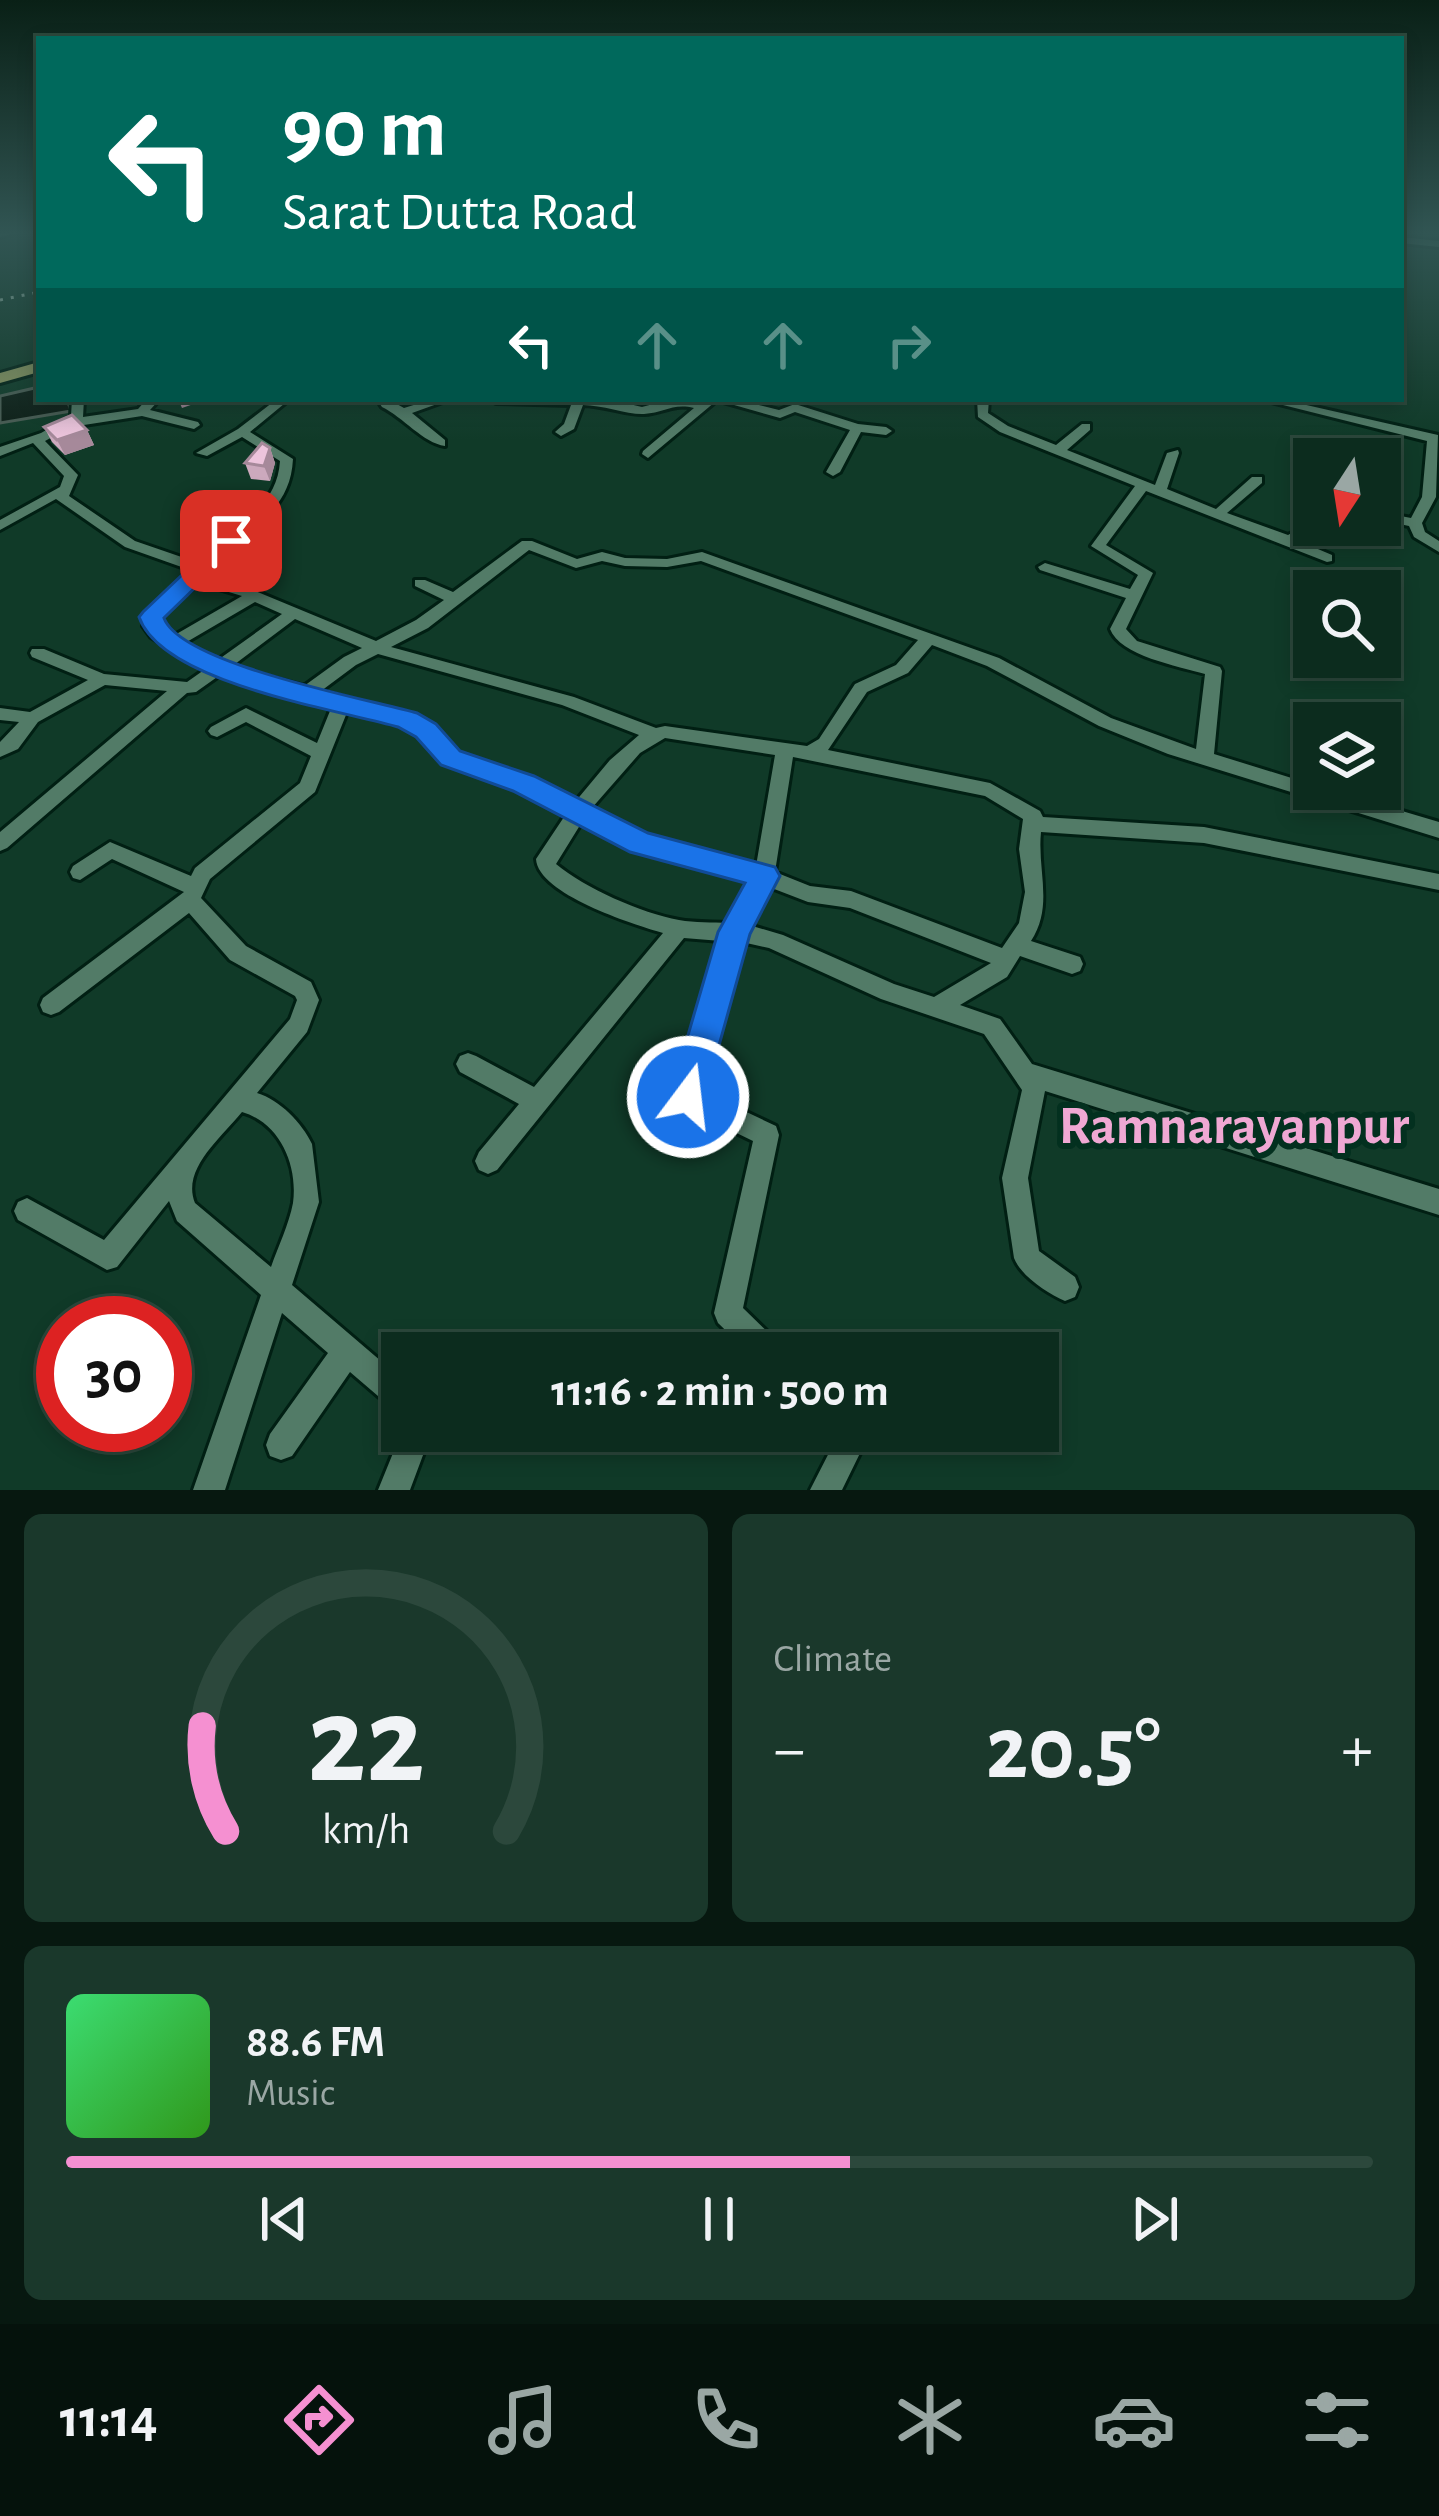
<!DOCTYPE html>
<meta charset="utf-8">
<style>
:root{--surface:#0c2c1e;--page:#1a382b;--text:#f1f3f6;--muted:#9aa7a4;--line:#2c483c;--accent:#f590d1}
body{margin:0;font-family:"Alegreya Sans",sans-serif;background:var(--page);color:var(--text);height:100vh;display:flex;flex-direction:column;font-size:45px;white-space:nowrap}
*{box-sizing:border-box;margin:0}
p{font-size:39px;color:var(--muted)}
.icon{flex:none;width:66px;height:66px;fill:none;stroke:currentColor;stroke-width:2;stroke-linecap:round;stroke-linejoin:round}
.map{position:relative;height:1490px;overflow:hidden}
.drawer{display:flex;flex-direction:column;gap:24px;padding:24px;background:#071810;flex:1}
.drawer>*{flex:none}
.hud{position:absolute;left:36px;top:36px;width:1368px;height:366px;border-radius:0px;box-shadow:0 6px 18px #0003,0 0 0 3px var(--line);background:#00695c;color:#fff;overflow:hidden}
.needle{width:78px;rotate:192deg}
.tools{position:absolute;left:1293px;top:438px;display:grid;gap:24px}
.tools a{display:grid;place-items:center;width:108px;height:108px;border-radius:0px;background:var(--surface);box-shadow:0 6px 18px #0003,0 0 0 3px var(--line);font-size:60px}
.speed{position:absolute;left:36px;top:1296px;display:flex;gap:24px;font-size:60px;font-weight:700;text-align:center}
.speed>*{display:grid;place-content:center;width:156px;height:156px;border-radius:50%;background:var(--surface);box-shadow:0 6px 18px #0003,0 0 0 3px var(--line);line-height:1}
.speed .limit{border:18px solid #d22;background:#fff;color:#111}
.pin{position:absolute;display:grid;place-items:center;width:102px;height:102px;color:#fff;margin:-51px;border-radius:24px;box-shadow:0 6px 18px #0006}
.me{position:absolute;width:132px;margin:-66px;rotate:15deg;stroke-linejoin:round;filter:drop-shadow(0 0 9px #0008)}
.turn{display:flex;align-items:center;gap:42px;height:252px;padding:0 48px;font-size:54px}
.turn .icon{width:156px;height:156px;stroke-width:2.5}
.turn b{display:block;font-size:84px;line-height:102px}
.lanes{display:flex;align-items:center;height:114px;padding:0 48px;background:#0003;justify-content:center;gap:60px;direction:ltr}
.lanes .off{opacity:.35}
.big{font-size:90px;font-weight:600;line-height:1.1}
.drawer .tile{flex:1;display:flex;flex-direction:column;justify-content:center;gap:18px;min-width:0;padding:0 42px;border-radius:18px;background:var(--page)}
.drawer .dial{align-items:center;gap:0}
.dial svg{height:312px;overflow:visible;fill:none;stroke:var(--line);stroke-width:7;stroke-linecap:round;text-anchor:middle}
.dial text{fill:var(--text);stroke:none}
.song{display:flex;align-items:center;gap:36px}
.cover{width:144px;height:144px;border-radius:18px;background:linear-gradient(135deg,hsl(140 70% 55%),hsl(110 70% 35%))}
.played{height:12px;border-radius:6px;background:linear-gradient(90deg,var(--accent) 60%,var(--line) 60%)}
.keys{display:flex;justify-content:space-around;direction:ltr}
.heat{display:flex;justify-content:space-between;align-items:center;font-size:66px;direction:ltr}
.drawer .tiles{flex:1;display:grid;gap:24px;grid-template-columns:1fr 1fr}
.tile:last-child{grid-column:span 2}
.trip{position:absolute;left:381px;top:1332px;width:678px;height:120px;border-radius:0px;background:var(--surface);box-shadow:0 6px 18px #0003,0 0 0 3px var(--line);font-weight:600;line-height:120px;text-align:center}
.tabs{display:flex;height:192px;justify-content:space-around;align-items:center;background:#05120c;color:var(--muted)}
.tabs .icon{width:84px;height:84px}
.tabs .active{color:var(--accent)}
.tabs b{font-size:54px;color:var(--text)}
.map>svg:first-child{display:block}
.water{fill:#0e1f17;stroke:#495c53;stroke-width:3}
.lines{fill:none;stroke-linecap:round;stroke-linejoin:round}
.minor-casing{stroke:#011f13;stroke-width:6}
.major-casing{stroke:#011f13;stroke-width:6}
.minor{fill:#527b67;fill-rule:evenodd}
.major{fill:#8a9560;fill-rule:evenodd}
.rail{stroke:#a7c2b4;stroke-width:3;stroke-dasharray:3 8;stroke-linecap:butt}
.wall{fill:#cca9bd}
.shaded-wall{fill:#a6899a}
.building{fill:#edc4dc;stroke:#a6899a;stroke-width:3}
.route{fill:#1a73e8;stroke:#114b97;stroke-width:3}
.labels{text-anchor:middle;stroke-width:12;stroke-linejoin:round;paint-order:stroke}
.near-district-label{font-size:54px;font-weight:bold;fill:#efa8d3;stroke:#03301f}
</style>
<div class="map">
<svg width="1439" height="1490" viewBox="0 0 1439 1490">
<rect width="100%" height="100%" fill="#103a28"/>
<path class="water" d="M39 387V399H67L71 411 0 423V396Z"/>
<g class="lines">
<g class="minor-casing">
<path id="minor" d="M0 231H22L0 237Z
M1401 237 1439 241V247L1401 243Z
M72 399H84L83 417 138 409 147 399H160L150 410 198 422 200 425 194 429 142 416 71 427 45 441 78 475 69 496 135 541 196 562C228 528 277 512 280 461L242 437 207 456 196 453 238 429 277 399H290L250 432 293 459C290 521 234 531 203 574L243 586 376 641 416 620 444 600 415 586V580H425L453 592 522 541H532L577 559 602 552 625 558 667 559 702 552 999 658 1111 718 1196 749 1205 674C1178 666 1120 656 1110 629L1126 598 1040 570 1038 567 1045 563 1130 589 1138 575 1091 546 1135 486 1000 432 978 417 977 399H989L988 413 1008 426 1056 445 1082 424H1090V430L1067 450 1155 485 1167 453 1178 450 1179 453 1167 489 1216 509 1252 477H1262V483L1227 513 1288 535 1306 525 1345 528 1349 525H1365L1348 537 1309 534 1299 541 1332 555V561L1327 562 1146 491 1106 545 1153 573 1126 629 1137 641 1220 667 1222 671 1214 754 1314 785V789H1328L1439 822V838L1168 754 1099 726 987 666 932 645 908 673 867 692 828 750 990 783 1040 811 1043 817 1204 827 1439 874V890L1204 843 1041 832C1037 870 1054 906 1031 941L1080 957 1083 964 1080 971 1072 974 1020 956 1007 977 960 1005 1000 1019 1032 1064 1439 1189V1215L1045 1091 1028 1178 1039 1251 1075 1277 1079 1287 1075 1297 1065 1301C1047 1293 1021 1276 1014 1258L1002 1178 1022 1090 984 1034 881 999 769 948 742 942 702 1091 776 1126 779 1135 743 1308 779 1343 783 1353H749L718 1323 714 1313 753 1141 679 1105 676 1097 721 941 684 938 497 1170 488 1174 479 1170 475 1161 479 1152 519 1104 460 1072 456 1064 460 1056 468 1053 476 1056 534 1087 663 933C632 924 538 894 536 859L566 814 517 789 445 763 420 735 401 725 348 710 315 792 210 879 201 898 246 946 311 982 319 1000 307 1032 257 1093C280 1100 302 1123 312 1144L319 1202 292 1285 402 1379V1413L392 1408 350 1372 292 1456 281 1460 270 1456 266 1445 270 1434 328 1353 282 1313 225 1490H193L261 1295 177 1221 169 1201 117 1267 107 1270 18 1220 14 1211 18 1202 27 1198 104 1240 290 1019 297 1000 295 996 230 960 189 913 59 1012 51 1015 43 1012 40 1005 43 998 184 892 112 859 80 880 73 878 70 872 73 866 110 842 191 876 195 868 300 783 311 756 246 722 217 737 211 735 208 731 211 727 246 708 317 743 332 706 220 675 196 692 187 693 7 848 0 851V832L167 691 105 685 38 722 18 749 0 757V742L19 722 0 720V708L30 712 88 680 32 657 30 653 32 649H44L104 674 187 682 204 670 151 637 143 626C152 599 179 594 190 570L125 547 56 499 0 530V520L60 487 64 476 33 443 0 456V447L41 433 71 416ZM529 550 576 568 602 561 625 566 667 567 701 561 918 640 896 665 855 684 819 739 807 746 665 726 656 728 574 697 391 647 428 628ZM199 583 242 596 173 636 159 625 166 611ZM255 602 282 614 215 662 185 643ZM295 619 362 648 344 657 304 686 231 667ZM378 654 562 705 639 735 610 760 575 802 531 779 457 753 432 727 413 716 321 691 356 665ZM665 738 775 755 756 866 645 837 591 809 640 753ZM793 757 985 796 1023 819 1019 849 1025 892 1019 923 1002 948 851 891 810 886 775 872ZM582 822 633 848 751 881 728 923C712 922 695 923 679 920 641 913 585 888 556 864ZM769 887 808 902 850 908 991 963 934 997 894 984 783 935 749 925ZM242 1112C280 1123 298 1165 293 1203 289 1224 278 1247 271 1267L195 1203C181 1169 222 1137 242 1112Z
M385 399H399L395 403 404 408 433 399H451L412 413 445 440V446C423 443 403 417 382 407L380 404Z
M490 399H608L642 407 672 399 701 403 711 399 715 402 648 458 642 454 643 451 694 408C672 403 664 413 644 414 629 415 602 405 583 405L574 429 561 436 555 432 564 424 571 405 496 403Z
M713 399H734L779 410 795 404 858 424 886 427 892 431 886 435 861 432 840 472 833 476 826 472 850 430 795 412 780 418Z
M1259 399H1280L1438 435 1436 497 1422 523 1425 532 1439 541V552L1414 537 1409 526 1380 520V512L1411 518 1422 497 1427 441Z
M402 1431H432L410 1490H378Z
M834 1431H864L865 1443 842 1490H810L835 1441Z"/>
</g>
<g class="major-casing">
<path id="major" d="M39 362V372L0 383V373Z"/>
</g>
<use href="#minor" class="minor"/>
<use href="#major" class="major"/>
<path class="rail" d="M0 300 39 292"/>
</g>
<path class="wall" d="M44 427 87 430 94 445 65 455 52 442Z
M270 448 275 463 270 481 251 479 245 463Z"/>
<path class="shaded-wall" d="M178 399H208L182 408Z
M87 430 94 445 65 455 57 440Z
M270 448 275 463 270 481 264 466Z"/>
<path class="building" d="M72 415 87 430 57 440 44 427Z
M262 443 270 448 264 466 245 463Z"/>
<linearGradient id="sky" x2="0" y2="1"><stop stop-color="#092016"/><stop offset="0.53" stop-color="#315553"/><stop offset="1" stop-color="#315553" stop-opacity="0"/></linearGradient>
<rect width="1439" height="440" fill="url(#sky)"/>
<path class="route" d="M231 534 238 536V546L164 618C181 664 367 699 417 713L436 724 460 751 534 776 648 833 775 867 780 876 750 934 701 1110 688 1115 676 1110 670 1097 718 932 745 883 630 852 513 791 441 765 416 737 398 727C335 709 162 683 139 617L143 612 223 536Z"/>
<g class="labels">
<g class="near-district-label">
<text x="1234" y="1143">Ramnarayanpur</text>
</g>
</g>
</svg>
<div class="tools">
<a><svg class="needle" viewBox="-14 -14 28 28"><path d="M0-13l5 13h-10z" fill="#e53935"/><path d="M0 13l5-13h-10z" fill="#9aa7a4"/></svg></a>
<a><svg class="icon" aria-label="search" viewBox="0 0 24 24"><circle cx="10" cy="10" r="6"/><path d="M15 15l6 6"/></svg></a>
<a><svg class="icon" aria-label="layers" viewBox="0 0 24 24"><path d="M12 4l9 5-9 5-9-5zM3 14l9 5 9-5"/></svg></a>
</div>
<div class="speed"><div class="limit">30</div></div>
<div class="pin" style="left:231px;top:541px;background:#d93025"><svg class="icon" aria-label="arrive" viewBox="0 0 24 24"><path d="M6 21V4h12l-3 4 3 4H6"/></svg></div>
<svg class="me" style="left:688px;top:1097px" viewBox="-20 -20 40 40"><circle r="17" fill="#1a73e8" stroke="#fff" stroke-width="3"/><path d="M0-11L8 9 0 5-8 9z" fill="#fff"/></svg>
<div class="trip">11:16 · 2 min · 500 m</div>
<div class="hud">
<div class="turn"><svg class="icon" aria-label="left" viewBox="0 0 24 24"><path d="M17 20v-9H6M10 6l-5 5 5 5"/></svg><div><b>90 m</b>Sarat Dutta Road</div></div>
<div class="lanes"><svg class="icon" aria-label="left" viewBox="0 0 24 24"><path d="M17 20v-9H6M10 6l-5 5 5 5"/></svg><svg class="icon off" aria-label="ahead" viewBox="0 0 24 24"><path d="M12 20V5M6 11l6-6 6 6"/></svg><svg class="icon off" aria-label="ahead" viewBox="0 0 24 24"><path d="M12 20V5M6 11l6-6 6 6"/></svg><svg class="icon off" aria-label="right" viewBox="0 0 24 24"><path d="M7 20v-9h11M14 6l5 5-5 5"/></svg></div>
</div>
</div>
<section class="drawer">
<div class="tiles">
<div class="tile dial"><svg viewBox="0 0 100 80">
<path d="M14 69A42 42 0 1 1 86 69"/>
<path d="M14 69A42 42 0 0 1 8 42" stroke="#f590d1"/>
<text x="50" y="56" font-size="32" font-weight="700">22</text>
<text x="50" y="72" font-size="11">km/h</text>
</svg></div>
<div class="tile"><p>Climate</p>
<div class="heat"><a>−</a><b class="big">20.5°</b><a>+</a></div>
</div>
<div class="tile">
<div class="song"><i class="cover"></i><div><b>88.6 FM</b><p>Music</p></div></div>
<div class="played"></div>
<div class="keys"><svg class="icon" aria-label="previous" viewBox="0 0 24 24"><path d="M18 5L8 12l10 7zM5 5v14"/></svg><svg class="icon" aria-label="pause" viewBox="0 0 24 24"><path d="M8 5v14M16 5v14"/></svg><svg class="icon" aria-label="next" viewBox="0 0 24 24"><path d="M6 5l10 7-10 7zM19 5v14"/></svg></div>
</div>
</div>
</section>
<nav class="tabs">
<b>11:14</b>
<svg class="icon active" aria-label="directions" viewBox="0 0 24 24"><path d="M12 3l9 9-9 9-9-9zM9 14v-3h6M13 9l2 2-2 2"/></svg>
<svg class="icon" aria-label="music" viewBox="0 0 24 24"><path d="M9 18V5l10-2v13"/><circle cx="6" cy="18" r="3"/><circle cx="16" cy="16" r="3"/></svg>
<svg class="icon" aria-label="phone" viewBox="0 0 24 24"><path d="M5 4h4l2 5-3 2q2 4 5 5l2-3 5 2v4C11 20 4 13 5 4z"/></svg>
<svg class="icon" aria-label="climate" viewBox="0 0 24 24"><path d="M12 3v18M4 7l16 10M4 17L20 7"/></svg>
<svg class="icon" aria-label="car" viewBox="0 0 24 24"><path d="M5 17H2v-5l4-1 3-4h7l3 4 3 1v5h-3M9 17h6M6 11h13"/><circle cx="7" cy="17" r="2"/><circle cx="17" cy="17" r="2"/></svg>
<svg class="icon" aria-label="filters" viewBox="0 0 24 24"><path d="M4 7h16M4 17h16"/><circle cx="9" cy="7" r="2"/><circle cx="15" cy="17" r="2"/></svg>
</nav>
